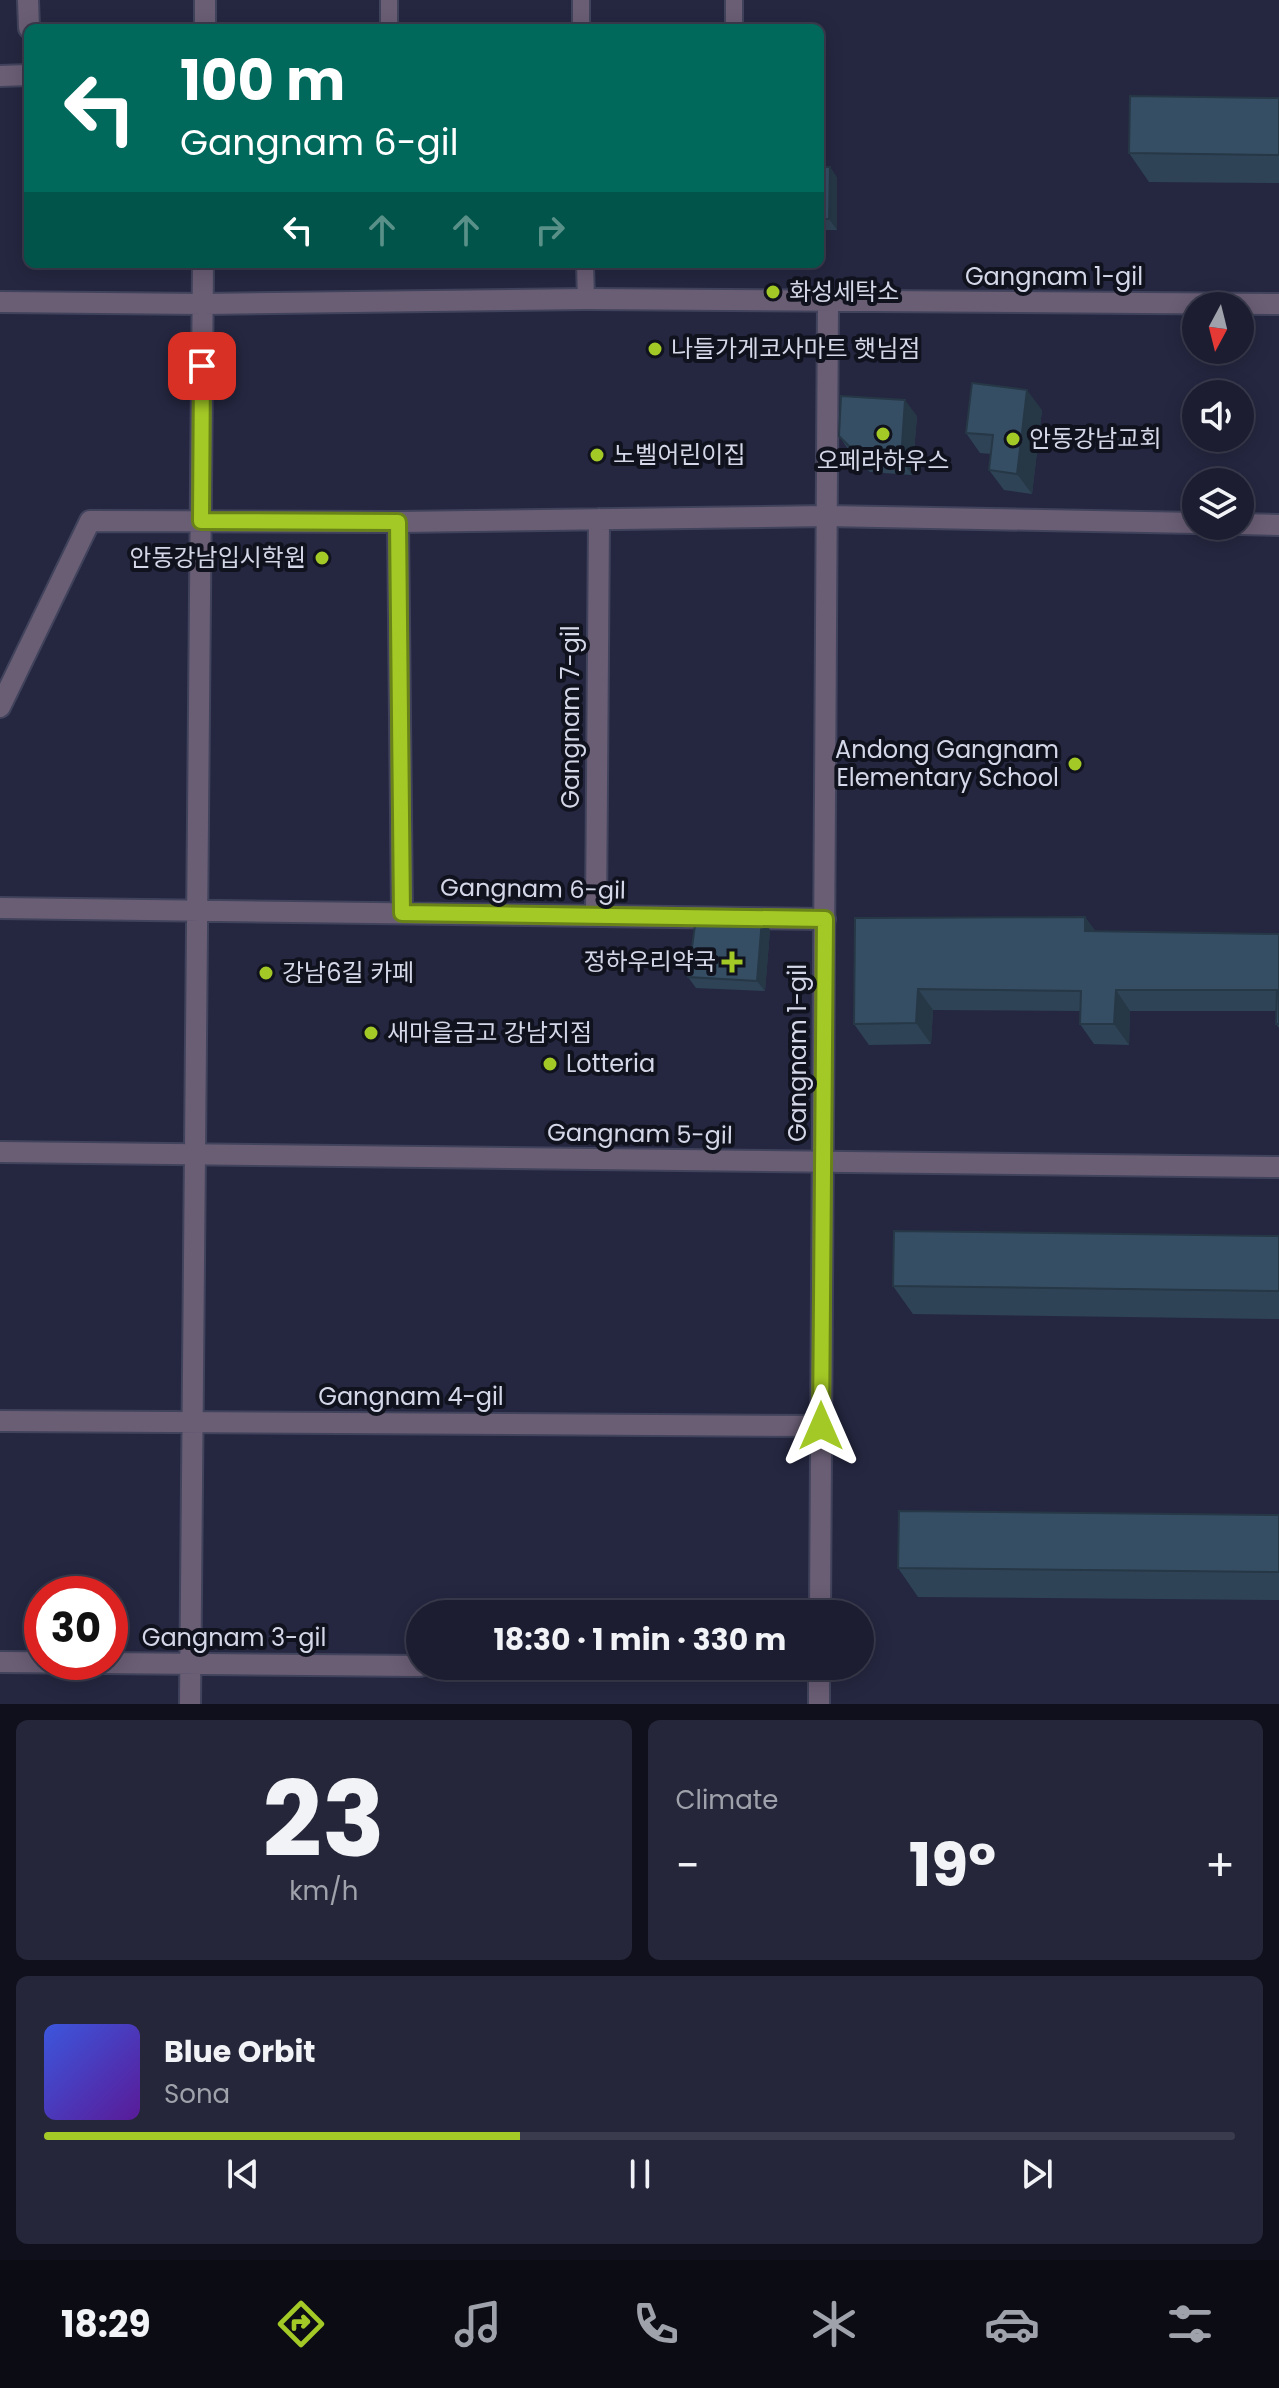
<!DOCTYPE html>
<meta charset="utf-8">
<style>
:root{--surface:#1c1d31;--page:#252639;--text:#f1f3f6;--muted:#a0a2ab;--line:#3a3b4d;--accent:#a3c926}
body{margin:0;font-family:Poppins,"Noto Sans KR",sans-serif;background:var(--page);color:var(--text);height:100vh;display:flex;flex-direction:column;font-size:30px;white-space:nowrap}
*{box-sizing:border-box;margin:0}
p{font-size:26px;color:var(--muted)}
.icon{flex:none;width:44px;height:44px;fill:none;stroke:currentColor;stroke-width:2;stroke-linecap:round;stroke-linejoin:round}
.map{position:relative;height:1704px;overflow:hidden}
.details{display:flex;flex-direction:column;gap:16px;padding:16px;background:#0f101b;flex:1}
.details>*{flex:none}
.banner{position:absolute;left:24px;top:24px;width:800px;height:244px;border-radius:12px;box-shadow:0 4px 20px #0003,0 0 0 2px var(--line);background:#00695c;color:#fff;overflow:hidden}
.needle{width:52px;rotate:187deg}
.fabs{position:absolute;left:1182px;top:292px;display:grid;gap:16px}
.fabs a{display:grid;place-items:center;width:72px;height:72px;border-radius:50%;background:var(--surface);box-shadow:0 4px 20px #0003,0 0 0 2px var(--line);font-size:40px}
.speed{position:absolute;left:24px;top:1576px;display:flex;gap:16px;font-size:40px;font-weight:700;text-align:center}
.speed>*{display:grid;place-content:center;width:104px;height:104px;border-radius:50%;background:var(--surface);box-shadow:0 4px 20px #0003,0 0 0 2px var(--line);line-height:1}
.speed .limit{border:12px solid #d22;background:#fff;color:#111}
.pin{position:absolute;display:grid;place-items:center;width:68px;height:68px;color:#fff;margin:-34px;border-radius:16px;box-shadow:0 4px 12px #0006}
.me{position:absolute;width:88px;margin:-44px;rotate:0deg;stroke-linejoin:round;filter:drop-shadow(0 0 6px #0008)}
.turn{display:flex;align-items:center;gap:28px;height:168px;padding:0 24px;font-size:36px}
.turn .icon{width:104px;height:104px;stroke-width:2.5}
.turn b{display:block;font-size:56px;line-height:68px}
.lanes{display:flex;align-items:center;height:76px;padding:0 24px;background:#0003;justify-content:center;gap:40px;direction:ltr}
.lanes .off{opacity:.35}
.big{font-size:60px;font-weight:700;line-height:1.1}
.details .tile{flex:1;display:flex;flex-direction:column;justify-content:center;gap:12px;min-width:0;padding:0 28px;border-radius:12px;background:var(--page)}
.details .dial{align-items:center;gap:0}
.dial b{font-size:104px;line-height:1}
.song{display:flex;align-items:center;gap:24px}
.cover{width:96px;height:96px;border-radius:12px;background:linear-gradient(135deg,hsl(230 70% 55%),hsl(270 70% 35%))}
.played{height:8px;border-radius:4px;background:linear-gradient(90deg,var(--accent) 40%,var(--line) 40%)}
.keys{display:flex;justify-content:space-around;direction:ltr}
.heat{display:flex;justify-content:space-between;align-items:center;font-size:44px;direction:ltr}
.details .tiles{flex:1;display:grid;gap:16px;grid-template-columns:1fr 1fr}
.tile:last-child{grid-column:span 2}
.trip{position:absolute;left:406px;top:1600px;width:468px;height:80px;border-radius:40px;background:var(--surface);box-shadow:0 4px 20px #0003,0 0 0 2px var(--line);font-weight:700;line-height:80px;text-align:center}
.tab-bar{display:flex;height:128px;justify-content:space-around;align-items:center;background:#0b0c14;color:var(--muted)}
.tab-bar .icon{width:56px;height:56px}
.tab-bar .on{color:var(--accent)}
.tab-bar b{font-size:36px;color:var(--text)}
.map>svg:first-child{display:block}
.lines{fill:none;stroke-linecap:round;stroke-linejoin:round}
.service-casing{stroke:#41435c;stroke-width:20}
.minor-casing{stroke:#41435c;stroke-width:24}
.tertiary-casing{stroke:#41435c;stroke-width:24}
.service{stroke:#6a5e75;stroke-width:16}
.minor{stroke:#6a5e75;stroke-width:20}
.tertiary{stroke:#6a5e75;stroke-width:20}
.wall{fill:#2e4356}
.shaded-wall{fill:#263746}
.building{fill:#364e64;stroke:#263746;stroke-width:2}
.route-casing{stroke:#6a8319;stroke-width:20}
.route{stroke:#a3c926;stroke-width:14}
.poi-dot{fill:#a3c926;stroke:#10121d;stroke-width:3}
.labels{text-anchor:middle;stroke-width:8;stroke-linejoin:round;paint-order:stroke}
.street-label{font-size:24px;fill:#d4d7e8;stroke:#10121d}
.poi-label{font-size:24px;fill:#d4d7e8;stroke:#10121d;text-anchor:start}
</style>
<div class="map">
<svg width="1279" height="1704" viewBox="0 0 1279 1704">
<rect width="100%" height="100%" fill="#252741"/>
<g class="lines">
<g class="service-casing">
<path id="service" d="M734 0V28
M389 28V0
M581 28V0
M585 264 586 299"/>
</g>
<g class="minor-casing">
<path id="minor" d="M28 0 29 28
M205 28V0
M0 76 28 75
M0 302 203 304 586 299 1279 304
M398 522 402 913
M1240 524 1279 525
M0 707 90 521 398 522 827 516 1196 523
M0 908 825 919
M596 916 599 519
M0 1421 821 1426
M820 1614 828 301
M0 1662 420 1666
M447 1666 819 1669
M190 1704 203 264
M819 1704V1666"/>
</g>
<g class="tertiary-casing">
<path id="tertiary" d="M0 1152 1279 1167"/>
</g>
<use href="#service" class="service"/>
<use href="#minor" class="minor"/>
<use href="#tertiary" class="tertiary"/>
</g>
<path class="wall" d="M1279 98V183L1149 182 1129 153Z
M820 167H830L837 178V230H820Z
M1042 410 1032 494 1004 490 989 470 991 454 980 453 966 433Z
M917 416 912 475 870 472 850 452 839 436Z
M1085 917 1095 931 1279 934V1028L1276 1024V1011H1130L1129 1045 1094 1044 1080 1024V1011L933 1010 931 1044 869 1045 854 1024 855 918Z
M762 919 770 930 765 991 696 988 688 977Z
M1279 1236V1319L913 1314 893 1286Z
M1279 1515V1600L918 1597 898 1568Z"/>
<path class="shaded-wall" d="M830 167 837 178V230L829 219Z
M1027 390 1042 410 1032 494 1017 474Z
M905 400 917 416 912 475 901 459Z
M1085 917 1099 938 1085 931Z
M762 919 770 930 765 991 757 981Z
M918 989 933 1010 931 1044 916 1023Z
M1116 990 1130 1011 1129 1045 1114 1024Z"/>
<path class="building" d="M1130 96 1279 98V155L1129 153Z
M820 167H830L829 219H820Z
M972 383 1027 390 1017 474 989 470 993 435 966 433Z
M841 396 905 400 901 459 859 456 839 436Z
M1085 917V931L1279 934V1024H1276L1277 990H1116L1114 1024H1080L1081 991 918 989 916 1023 854 1024 855 918Z
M696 918 762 919 757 981 688 977Z
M894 1231 1279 1236V1291L893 1286Z
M899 1511 1279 1515V1572L898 1568Z"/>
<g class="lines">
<g class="route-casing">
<path id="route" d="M202 366 201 521 398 522 402 913 825 919 821 1426"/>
</g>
<use href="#route" class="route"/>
</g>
<g class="poi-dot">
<circle cx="773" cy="292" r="8"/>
<circle cx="655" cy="349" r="8"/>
<circle cx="883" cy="434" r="8"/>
<circle cx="1013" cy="439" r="8"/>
<circle cx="597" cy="455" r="8"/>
<circle cx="322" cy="558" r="8"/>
<circle cx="1075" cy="764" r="8"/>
<path d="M728 950h8v8h8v8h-8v8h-8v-8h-8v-8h8z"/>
<circle cx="266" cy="973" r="8"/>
<circle cx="371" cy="1033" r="8"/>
<circle cx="550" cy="1064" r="8"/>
</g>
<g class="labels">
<g class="street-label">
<text x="1054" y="285">Gangnam 1-gil</text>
<text transform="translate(571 717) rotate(-90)" y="8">Gangnam 7-gil</text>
<text transform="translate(533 889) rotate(1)" y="8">Gangnam 6-gil</text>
<text transform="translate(798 1053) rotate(-90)" y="8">Gangnam 1-gil</text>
<text transform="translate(640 1134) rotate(1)" y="8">Gangnam 5-gil</text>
<text x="411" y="1405">Gangnam 4-gil</text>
<text x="234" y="1646">Gangnam 3-gil</text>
</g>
<g class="poi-label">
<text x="789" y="300">화성세탁소</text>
<text x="671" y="357">나들가게코사마트 햇님점</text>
<text x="1029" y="447">안동강남교회</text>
<text x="613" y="463">노벨어린이집</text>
<text x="883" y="469" text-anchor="middle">오페라하우스</text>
<text x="306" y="566" text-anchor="end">안동강남입시학원</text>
<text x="1059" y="758" text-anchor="end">Andong Gangnam<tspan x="1059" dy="28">Elementary School</tspan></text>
<text x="716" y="970" text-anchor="end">정하우리약국</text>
<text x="282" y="981">강남6길 카페</text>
<text x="387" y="1041">새마을금고 강남지점</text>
<text x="566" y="1072">Lotteria</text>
</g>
</g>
</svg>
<div class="fabs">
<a><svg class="needle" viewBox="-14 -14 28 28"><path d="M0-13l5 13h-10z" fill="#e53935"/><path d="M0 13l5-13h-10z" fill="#a0a2ab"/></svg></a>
<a><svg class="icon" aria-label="sound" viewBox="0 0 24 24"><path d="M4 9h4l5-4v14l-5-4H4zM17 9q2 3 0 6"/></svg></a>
<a><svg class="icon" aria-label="layers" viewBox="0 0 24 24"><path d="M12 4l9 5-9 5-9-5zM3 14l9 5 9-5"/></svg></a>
</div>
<div class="speed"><div class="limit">30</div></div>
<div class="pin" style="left:202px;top:366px;background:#d93025"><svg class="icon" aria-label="arrive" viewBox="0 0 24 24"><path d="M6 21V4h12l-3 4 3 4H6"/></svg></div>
<svg class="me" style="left:821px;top:1426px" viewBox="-20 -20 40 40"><path d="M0-17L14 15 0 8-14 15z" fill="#a3c926" stroke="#fff" stroke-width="4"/></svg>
<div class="trip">18:30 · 1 min · 330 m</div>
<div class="banner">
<div class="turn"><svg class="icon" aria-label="left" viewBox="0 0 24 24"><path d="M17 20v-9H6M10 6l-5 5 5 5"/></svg><div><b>100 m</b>Gangnam 6-gil</div></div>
<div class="lanes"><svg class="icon" aria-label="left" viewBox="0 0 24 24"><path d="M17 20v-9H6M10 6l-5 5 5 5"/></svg><svg class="icon off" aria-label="ahead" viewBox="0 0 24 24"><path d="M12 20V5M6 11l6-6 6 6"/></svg><svg class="icon off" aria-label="ahead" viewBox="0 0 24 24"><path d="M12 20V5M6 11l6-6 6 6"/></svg><svg class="icon off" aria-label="right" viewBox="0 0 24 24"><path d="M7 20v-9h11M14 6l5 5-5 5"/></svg></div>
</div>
</div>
<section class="details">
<div class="tiles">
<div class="tile dial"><b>23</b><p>km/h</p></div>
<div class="tile"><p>Climate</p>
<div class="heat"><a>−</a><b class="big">19°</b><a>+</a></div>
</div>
<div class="tile">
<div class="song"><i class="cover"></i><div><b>Blue Orbit</b><p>Sona</p></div></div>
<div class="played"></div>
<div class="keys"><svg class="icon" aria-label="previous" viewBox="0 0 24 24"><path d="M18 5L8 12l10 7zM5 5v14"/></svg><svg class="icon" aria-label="pause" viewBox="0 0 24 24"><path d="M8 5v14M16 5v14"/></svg><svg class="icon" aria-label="next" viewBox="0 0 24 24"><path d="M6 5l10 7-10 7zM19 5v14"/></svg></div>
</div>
</div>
</section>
<nav class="tab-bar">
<b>18:29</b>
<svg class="icon on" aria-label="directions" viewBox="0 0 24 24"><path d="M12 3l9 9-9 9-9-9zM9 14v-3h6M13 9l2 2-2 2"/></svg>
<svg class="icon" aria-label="music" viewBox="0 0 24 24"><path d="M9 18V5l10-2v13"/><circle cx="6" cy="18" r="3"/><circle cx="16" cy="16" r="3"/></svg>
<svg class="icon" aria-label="phone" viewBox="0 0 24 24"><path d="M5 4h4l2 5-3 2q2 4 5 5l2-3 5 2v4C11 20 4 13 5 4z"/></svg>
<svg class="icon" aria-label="climate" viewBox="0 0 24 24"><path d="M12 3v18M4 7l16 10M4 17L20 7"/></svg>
<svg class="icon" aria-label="car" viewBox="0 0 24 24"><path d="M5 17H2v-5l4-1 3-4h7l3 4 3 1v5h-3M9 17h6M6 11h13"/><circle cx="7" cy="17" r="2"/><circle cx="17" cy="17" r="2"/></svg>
<svg class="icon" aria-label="filters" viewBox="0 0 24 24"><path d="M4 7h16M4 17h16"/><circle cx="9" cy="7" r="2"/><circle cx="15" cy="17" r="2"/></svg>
</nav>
